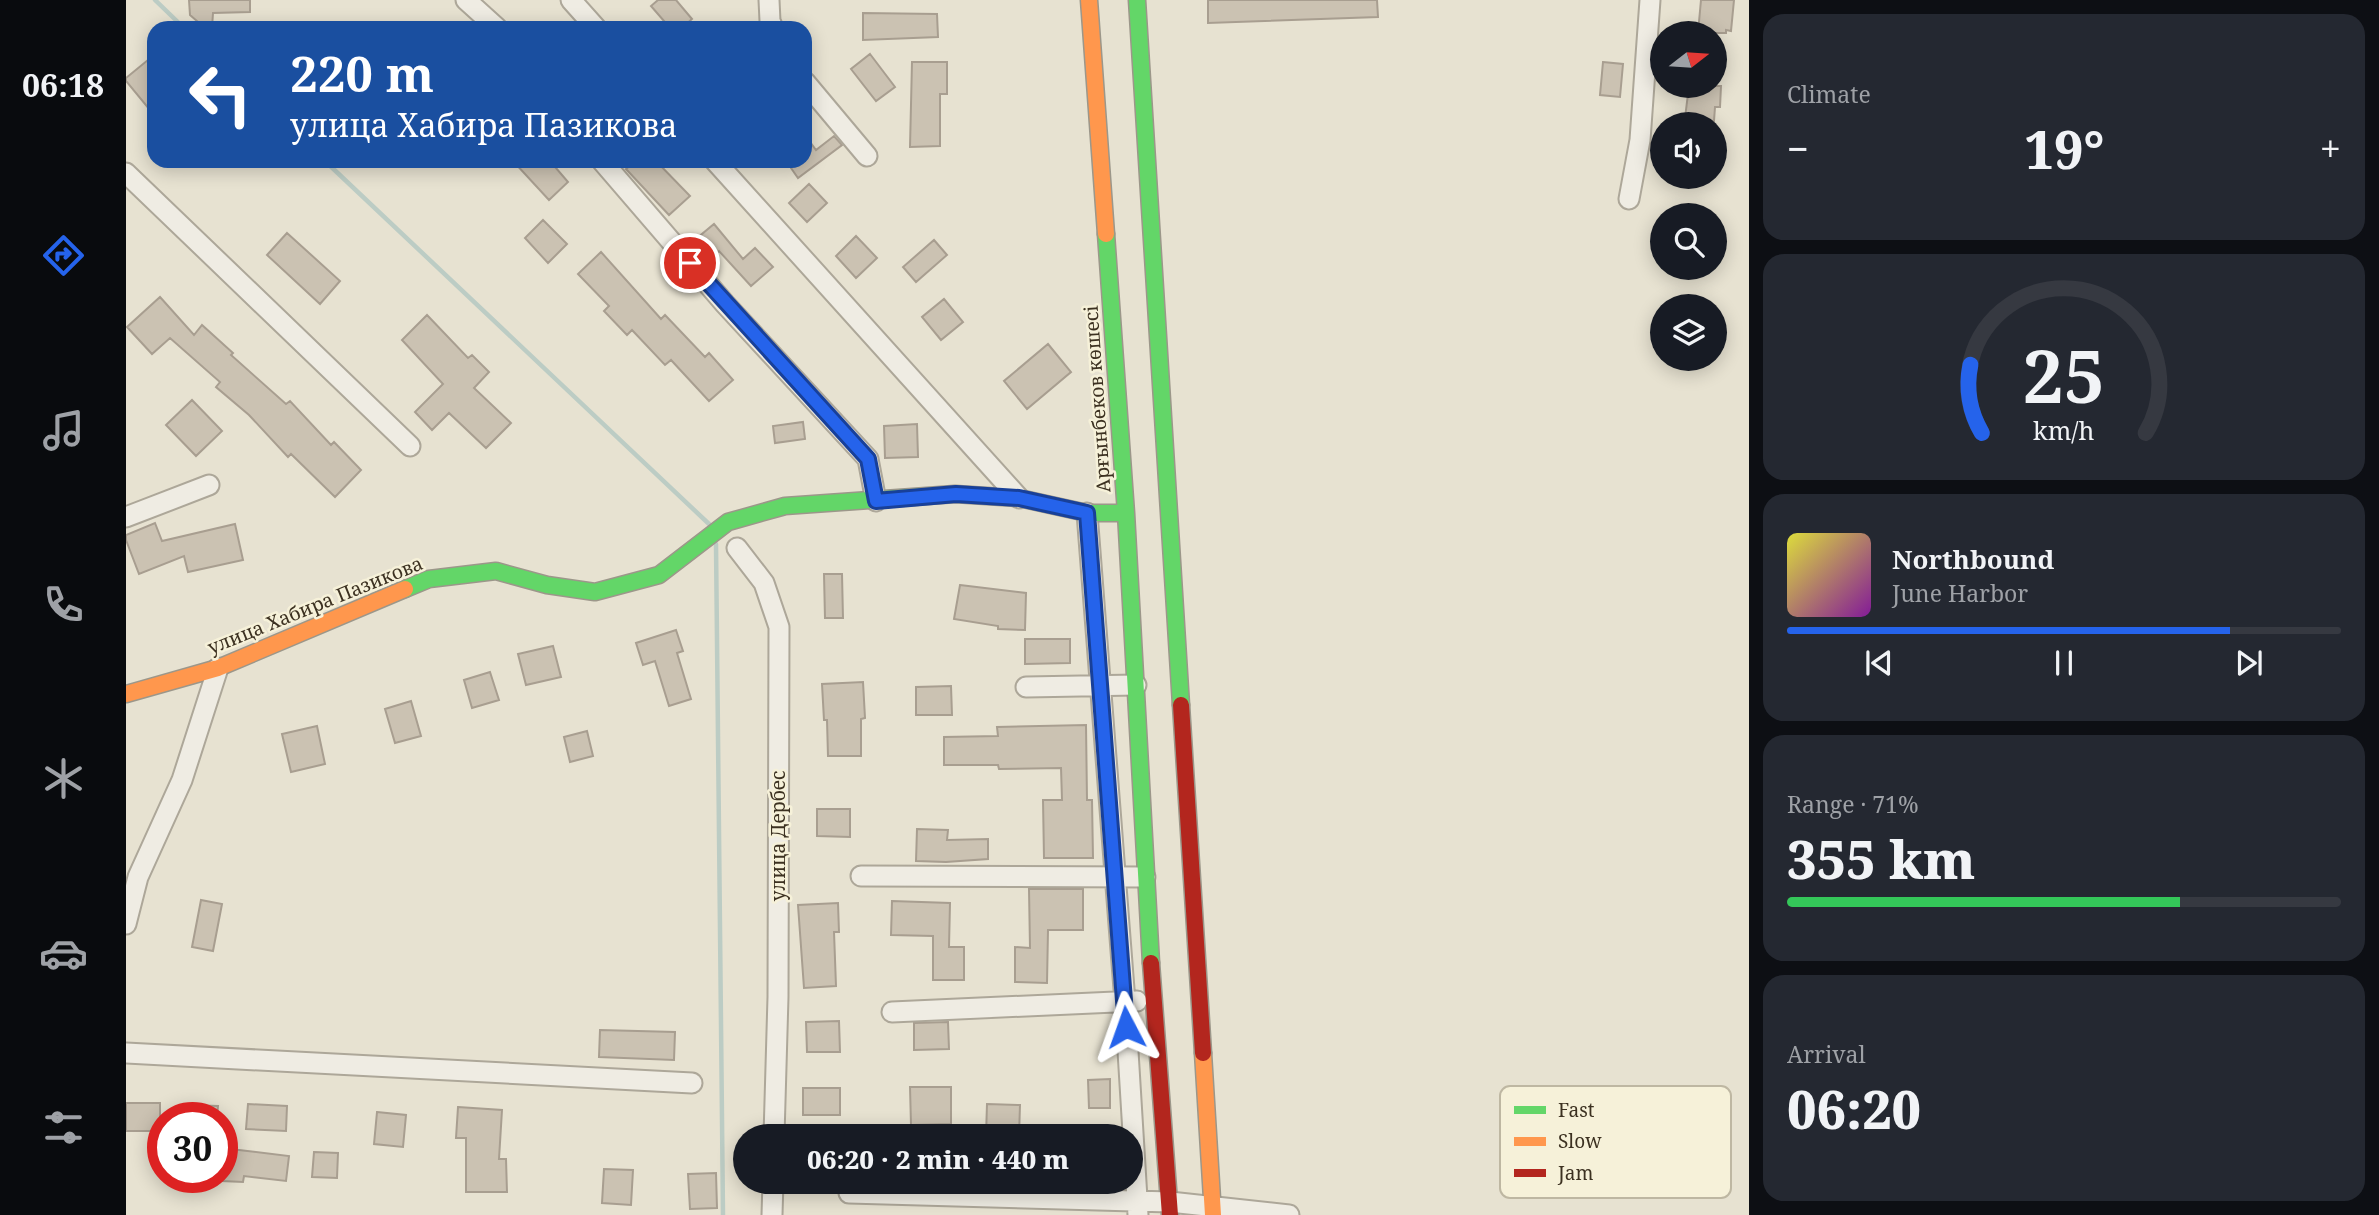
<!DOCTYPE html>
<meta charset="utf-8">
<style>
:root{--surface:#171b24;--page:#242831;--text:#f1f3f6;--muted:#9ea1a6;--line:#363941;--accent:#2563eb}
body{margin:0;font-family:"Noto Serif",serif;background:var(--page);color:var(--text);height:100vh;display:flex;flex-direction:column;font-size:26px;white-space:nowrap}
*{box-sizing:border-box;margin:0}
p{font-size:23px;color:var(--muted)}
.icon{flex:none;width:38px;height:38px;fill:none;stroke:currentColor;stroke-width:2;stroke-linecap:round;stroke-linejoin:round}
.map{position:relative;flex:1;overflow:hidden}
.drawer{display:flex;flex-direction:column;gap:14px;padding:14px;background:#0d0f14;width:630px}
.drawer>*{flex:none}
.top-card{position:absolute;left:21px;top:21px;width:665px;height:147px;border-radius:21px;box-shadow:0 4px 18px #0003;background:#1a4fa0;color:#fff;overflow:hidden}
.needle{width:46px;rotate:73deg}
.fabs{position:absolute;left:1524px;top:21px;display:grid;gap:14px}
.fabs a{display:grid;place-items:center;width:77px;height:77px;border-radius:50%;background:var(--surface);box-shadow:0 4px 18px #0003;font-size:35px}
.speed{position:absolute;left:21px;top:1102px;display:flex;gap:14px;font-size:35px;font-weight:700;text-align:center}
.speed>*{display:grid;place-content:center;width:91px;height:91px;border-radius:50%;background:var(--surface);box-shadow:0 4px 18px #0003;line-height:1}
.speed .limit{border:10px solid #d22;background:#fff;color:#111}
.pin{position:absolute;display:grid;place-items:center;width:60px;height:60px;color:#fff;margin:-30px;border:4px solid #fff;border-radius:50%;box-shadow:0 2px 7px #0007}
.me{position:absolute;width:77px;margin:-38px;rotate:356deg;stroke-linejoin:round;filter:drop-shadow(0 0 5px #0008)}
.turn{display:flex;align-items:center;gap:24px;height:147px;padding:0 28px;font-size:32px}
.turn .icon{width:91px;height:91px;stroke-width:2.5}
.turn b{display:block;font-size:49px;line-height:60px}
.big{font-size:52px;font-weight:800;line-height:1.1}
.drawer .card{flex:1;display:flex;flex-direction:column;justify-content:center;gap:10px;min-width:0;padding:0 24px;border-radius:21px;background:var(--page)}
.drawer .dial{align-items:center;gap:0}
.dial svg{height:182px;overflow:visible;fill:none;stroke:var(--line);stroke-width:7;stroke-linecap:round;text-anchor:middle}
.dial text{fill:var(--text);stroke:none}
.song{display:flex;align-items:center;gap:21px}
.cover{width:84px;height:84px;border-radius:10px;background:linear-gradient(135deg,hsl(60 70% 55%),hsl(290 70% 35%))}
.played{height:7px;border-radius:4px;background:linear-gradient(90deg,var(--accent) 80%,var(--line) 80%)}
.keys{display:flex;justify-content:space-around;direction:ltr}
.heat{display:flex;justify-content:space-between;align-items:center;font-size:38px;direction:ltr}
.charge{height:10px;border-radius:5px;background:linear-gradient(90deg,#34c759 71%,var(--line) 0)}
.trip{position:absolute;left:607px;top:1124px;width:410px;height:70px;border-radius:35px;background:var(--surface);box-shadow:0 4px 18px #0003;font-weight:800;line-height:70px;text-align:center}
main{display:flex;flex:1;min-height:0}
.tabs{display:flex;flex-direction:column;width:126px;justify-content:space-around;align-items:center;background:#090b0e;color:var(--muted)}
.tabs .icon{width:49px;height:49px}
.tabs .current{color:var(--accent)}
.tabs b{font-size:32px;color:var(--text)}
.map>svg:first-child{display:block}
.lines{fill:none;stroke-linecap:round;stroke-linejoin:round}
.stream{stroke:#bcccc4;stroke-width:4.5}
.building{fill:#cbc2b2;stroke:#a89e90;stroke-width:2}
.street-casing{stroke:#ada799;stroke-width:23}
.fast-casing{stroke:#9c978a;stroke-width:19}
.slow-casing{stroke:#9c978a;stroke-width:19}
.jam-casing{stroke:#9c978a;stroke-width:19}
.street{stroke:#efece3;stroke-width:19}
.fast{stroke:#63d668;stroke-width:16}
.slow{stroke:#ff974d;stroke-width:16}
.jam{stroke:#b3261e;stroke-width:16}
.route-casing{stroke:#184099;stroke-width:18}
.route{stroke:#2563eb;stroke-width:12}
.labels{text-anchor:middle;stroke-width:5;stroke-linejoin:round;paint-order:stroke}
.street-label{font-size:19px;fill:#3c3121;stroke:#f6f1d9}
.key{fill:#f6f1d9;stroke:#beb7a2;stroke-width:2}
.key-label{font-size:19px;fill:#3c3121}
</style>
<main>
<nav class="tabs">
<b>06:18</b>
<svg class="icon current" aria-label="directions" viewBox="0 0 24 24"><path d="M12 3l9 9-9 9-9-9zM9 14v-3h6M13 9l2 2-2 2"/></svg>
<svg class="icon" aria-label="music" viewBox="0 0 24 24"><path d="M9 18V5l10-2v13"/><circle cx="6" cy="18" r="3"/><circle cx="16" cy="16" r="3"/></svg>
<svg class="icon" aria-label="phone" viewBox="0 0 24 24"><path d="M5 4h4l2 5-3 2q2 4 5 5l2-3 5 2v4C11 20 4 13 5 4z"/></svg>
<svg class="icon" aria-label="climate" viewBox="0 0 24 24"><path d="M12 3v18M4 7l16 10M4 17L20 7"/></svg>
<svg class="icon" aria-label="car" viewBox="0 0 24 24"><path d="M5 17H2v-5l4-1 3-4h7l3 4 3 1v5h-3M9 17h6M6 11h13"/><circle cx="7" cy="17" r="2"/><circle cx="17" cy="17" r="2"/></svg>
<svg class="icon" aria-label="filters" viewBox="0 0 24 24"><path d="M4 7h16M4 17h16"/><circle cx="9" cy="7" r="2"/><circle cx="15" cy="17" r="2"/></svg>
</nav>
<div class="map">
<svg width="1623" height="1215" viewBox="0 0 1623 1215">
<rect width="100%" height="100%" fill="#e7e2d1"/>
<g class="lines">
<path class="stream" d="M29 0 58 28
M199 161 583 524
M590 544 597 1215"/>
</g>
<path class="building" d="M63 0H124V12L87 13 86 28H79L64 15Z
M532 0H550L566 19 556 28H544L525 6Z
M1082 0H1251L1252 17 1082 23Z
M1575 0H1608L1605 31 1600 30V33H1572Z
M737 13 811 14 812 37 737 40Z
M744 54 769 87 750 101 725 69Z
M28 55V115L0 81V78Z
M786 62H821V94H814V146L784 147Z
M1477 62 1497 64 1494 97 1474 95Z
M1563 86H1595L1594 107H1589L1588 121 1559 118Z
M679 135 690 150 708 136 716 145 672 178 665 168 674 161H679Z
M387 161H424L442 182 423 200Z
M510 161H530L564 196 543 215 500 169Z
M683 184 701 203 681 222 663 203Z
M417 220 441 244 422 263 399 238Z
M588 224 617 259 629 248 647 267 625 286 593 251 579 262 564 244Z
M161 233 214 281 194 304 141 255Z
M730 236 751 258 730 278 710 256Z
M808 240 821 255 790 282 777 267Z
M475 252 535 319 539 315 579 357 583 353 607 380 583 401 545 360 539 365 506 330 501 335 478 311 483 306 452 274Z
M34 297 68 335 76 325 107 353 105 355 160 404 164 401 205 445 208 442 235 470 209 497 165 454 162 457 123 415 90 387 94 382 44 338 26 354 1 327Z
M818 299 837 322 815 340 796 317Z
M301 315 342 358 346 355 363 372 348 388 385 423 360 448 323 413 306 430 289 412 317 384 276 340Z
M922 344 945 372 901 409 878 381Z
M66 400 96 431 70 456 40 425Z
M677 422 679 439 649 443 647 426Z
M791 424 792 457 759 458 758 426Z
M29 523 36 541 109 524 117 560 62 572 58 556 13 574 0 540V535Z
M698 574H716L717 618H699Z
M834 585 900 593 899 630 872 629V626L828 619Z
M550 630 557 651 551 653 565 699 543 706 529 661 517 665 510 643Z
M899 639H944V663L899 664Z
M427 646 435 677 400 685 392 654Z
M364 672 373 700 346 708 338 680Z
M737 682 739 718 735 719V756H702L701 720H698L696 684Z
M825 686 826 715H790V687Z
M285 701 295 736 269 743 259 709Z
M960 725 961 800H966L967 858H918L917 800H936L935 768 873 769 872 765H818V737L872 736 871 727Z
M191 726 199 764 165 772 156 734Z
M461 731 467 756 444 762 438 737Z
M691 809H724V837L691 836Z
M791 829 822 830 821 840 862 839V859L820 862 790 861Z
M903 889H957V930H922L921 983 889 982V947L904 948Z
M75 900 96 904 87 951 66 947Z
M766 901 824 903 823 947H838V980H807V936L765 935Z
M712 903 713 932H708L710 986 678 988 672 905Z
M713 1021 714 1052H681L680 1022Z
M822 1022 823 1049 788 1050V1023Z
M474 1030 549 1032 548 1060 473 1057Z
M984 1079V1108H963L962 1080Z
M784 1087H825V1124L785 1125Z
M677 1088H714V1115H677Z
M0 1103H34V1131H0Z
M122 1104 161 1106 160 1131 120 1129Z
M861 1104 894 1105 893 1136H860Z
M59 1105 92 1106 91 1118H58Z
M332 1107 376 1110 373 1159H380L381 1192H340V1138H330Z
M251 1112 280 1115 277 1147 248 1144Z
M96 1148 163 1156 160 1181 118 1176 117 1182 96 1181Z
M188 1152 212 1153 211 1178 186 1177Z
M478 1169 507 1170 505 1205 476 1203Z
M590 1173 591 1208 564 1209 562 1174Z"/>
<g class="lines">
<g class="street-casing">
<path id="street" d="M340 0 371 28
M445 0 470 28
M643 0 644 21 647 28
M679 82 741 156
M476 161 599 304 742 459 750 501
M589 161 893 498
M0 173 284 446
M1503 199 1514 140 1524 0
M961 513 999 1002 1012 1215
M0 517 83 485
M611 548 638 583 653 627 652 997 648 1136
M900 687 1010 685
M735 876 1019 877
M0 924 12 877 56 780 92 668
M766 1012 1011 1001
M0 1053 566 1083
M723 1193 1044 1202 1163 1215
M646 1215 647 1181"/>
</g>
<g class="fast-casing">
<path id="fast" d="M1011 0 1055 705
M980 234 1000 513 1025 963
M279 589 303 579 370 571 421 585 469 592 533 575 602 522 659 506 829 494 893 498 961 513H1000"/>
</g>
<g class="slow-casing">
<path id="slow" d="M963 0 980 234
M0 694 92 668 279 589
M1077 1053 1087 1215"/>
</g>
<g class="jam-casing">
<path id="jam" d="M1055 705 1077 1053
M1025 963 1044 1215"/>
</g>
<use href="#street" class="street"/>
<use href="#fast" class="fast"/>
<use href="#slow" class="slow"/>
<use href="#jam" class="jam"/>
</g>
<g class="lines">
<g class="route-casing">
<path id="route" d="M564 263 742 459 750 501 830 494 893 498 961 513 1000 1027"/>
</g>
<use href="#route" class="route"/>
</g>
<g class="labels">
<g class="street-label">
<text transform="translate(971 399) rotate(-94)" y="7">Арғынбеков көшесі</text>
<text transform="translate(189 605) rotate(-22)" y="7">улица Хабира Пазикова</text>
<text transform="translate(652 836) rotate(-90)" y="7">улица Дербес</text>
</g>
</g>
<rect x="1374" y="1086" width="231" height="112" rx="10" class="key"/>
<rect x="1388" y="1106" width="32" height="8" fill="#63d668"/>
<rect x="1388" y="1137" width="32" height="9" fill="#ff974d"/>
<rect x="1388" y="1169" width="32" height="8" fill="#b3261e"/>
<g class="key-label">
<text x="1432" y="1117">Fast</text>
<text x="1432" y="1148">Slow</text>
<text x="1432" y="1180">Jam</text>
</g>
</svg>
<div class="fabs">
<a><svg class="needle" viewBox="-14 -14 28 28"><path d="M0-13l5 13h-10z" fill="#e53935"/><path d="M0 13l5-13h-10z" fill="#9ea1a6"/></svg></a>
<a><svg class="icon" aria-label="sound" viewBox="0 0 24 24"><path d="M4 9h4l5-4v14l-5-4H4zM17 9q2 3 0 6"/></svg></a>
<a><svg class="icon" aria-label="search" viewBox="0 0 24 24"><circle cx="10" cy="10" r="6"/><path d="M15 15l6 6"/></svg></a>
<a><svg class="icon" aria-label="layers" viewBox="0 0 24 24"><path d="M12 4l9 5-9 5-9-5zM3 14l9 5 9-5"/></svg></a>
</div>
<div class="speed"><div class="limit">30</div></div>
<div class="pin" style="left:564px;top:263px;background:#d93025"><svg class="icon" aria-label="arrive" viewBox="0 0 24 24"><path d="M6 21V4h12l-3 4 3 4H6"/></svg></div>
<svg class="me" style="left:1000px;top:1027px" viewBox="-20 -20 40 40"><path d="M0-17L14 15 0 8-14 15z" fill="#2563eb" stroke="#fff" stroke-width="4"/></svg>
<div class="trip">06:20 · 2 min · 440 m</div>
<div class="top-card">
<div class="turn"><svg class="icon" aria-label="left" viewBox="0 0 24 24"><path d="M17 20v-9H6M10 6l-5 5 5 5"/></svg><div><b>220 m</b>улица Хабира Пазикова</div></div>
</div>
</div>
<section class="drawer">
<div class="card"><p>Climate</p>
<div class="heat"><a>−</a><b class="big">19°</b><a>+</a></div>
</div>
<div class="card dial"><svg viewBox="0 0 100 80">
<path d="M14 69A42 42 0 1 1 86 69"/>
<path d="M14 69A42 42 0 0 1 9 39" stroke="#2563eb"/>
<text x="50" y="56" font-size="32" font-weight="700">25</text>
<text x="50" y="72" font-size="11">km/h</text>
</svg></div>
<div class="card">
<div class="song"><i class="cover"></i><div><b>Northbound</b><p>June Harbor</p></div></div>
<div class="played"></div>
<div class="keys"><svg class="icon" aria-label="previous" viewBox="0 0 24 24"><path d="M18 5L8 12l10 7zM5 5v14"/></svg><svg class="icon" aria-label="pause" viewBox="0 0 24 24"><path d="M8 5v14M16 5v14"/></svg><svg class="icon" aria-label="next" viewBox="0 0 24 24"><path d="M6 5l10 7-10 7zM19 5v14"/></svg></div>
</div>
<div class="card"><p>Range · 71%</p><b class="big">355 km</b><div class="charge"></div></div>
<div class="card"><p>Arrival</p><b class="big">06:20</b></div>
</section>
</main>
